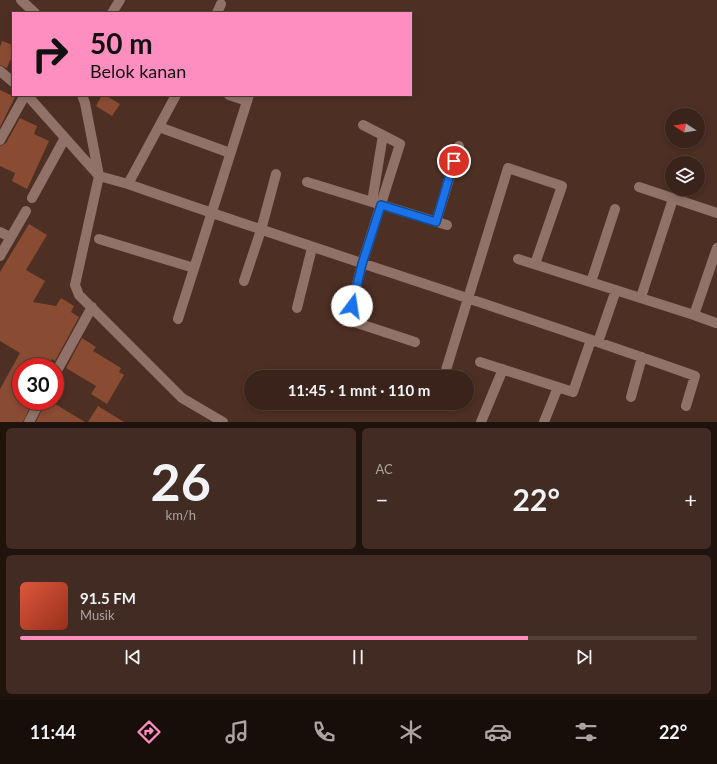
<!DOCTYPE html>
<html lang="id">
<meta charset="utf-8">
<style>
:root{--surface:#3a231a;--page:#412b23;--text:#f1f3f6;--muted:#aba4a2;--line:#544039;--accent:#fd8ebf}
body{margin:0;font-family:Lato,sans-serif;background:var(--page);color:var(--text);height:100vh;display:flex;flex-direction:column;font-size:15px;white-space:nowrap}
*{box-sizing:border-box;margin:0}
p{font-size:13px;color:var(--muted)}
.icon{flex:none;width:22px;height:22px;fill:none;stroke:currentColor;stroke-width:2;stroke-linecap:round;stroke-linejoin:round}
.map{position:relative;height:422px;overflow:hidden}
.drawer{display:flex;flex-direction:column;gap:6px;padding:6px;background:#20130e;flex:1}
.drawer>*{flex:none}
.banner{position:absolute;left:12px;top:12px;width:400px;height:84px;border-radius:0px;box-shadow:0 2px 6px #0003,0 0 0 1px var(--line);background:#fd8ebf;color:#111;overflow:hidden}
.needle{width:26px;rotate:282deg}
.controls{position:absolute;left:665px;top:108px;display:grid;gap:8px}
.controls a{display:grid;place-items:center;width:40px;height:40px;border-radius:50%;background:var(--surface);box-shadow:0 2px 6px #0003,0 0 0 1px var(--line);font-size:20px}
.speed{position:absolute;left:12px;top:358px;display:flex;gap:8px;font-size:20px;font-weight:700;text-align:center}
.speed>*{display:grid;place-content:center;width:52px;height:52px;border-radius:50%;background:var(--surface);box-shadow:0 2px 6px #0003,0 0 0 1px var(--line);line-height:1}
.speed .limit{border:6px solid #d22;background:#fff;color:#111}
.pin{position:absolute;display:grid;place-items:center;width:34px;height:34px;color:#fff;margin:-17px;border:2px solid #fff;border-radius:50%;box-shadow:0 1px 4px #0007}
.me{position:absolute;width:44px;margin:-22px;rotate:14deg;stroke-linejoin:round;filter:drop-shadow(0 0 3px #0008)}
.turn{display:flex;align-items:center;gap:14px;height:84px;padding:0 12px;font-size:18px}
.turn .icon{width:52px;height:52px;stroke-width:2.5}
.turn b{display:block;font-size:28px;line-height:34px}
.big{font-size:30px;font-weight:700;line-height:1.1}
.drawer .card{flex:1;display:flex;flex-direction:column;justify-content:center;gap:6px;min-width:0;padding:0 14px;border-radius:6px;background:var(--page)}
.drawer .dial{align-items:center;gap:0}
.dial b{font-size:52px;line-height:1}
.song{display:flex;align-items:center;gap:12px}
.cover{width:48px;height:48px;border-radius:6px;background:linear-gradient(135deg,hsl(10 70% 55%),hsl(10 70% 35%))}
.played{height:4px;border-radius:2px;background:linear-gradient(90deg,var(--accent) 75%,var(--line) 75%)}
.keys{display:flex;justify-content:space-around;direction:ltr}
.heat{display:flex;justify-content:space-between;align-items:center;font-size:22px;direction:ltr}
.drawer .tiles{flex:1;display:grid;gap:6px;grid-template-columns:1fr 1fr}
.card:last-child{grid-column:span 2}
.trip{position:absolute;left:244px;top:370px;width:230px;height:40px;border-radius:20px;background:var(--surface);box-shadow:0 2px 6px #0003,0 0 0 1px var(--line);font-weight:700;line-height:40px;text-align:center}
.menu{display:flex;height:64px;justify-content:space-around;align-items:center;background:#170e0a;color:var(--muted)}
.menu .icon{width:28px;height:28px}
.menu .selected{color:var(--accent)}
.menu b{font-size:18px;color:var(--text)}
.map>svg:first-child{display:block}
.building{fill:#8a4b33}
.lines{fill:none;stroke-linecap:round;stroke-linejoin:round}
.minor{stroke:#917268;stroke-width:10}
.route-casing{stroke:#114b97;stroke-width:10}
.route{stroke:#1a73e8;stroke-width:7}
</style>
<div class="map">
<svg width="717" height="422" viewBox="0 0 717 422">
<rect width="100%" height="100%" fill="#4d2f23"/>
<path class="building" d="M2 41 13 45V62L10 60 7 68 0 65V47Z
M0 90 15 97 0 127Z
M102 95H105L120 104 112 116 96 106Z
M20 118 37 126 34 134 49 141 27 189 12 181 15 173 0 166V146L6 143Z
M29 224 47 235 26 270 45 281 33 302 56 306 61 298 74 306 71 312 79 317 55 361 52 359 46 367H21V401H33L23 422H0V389L20 353 0 341V272Z
M82 338 96 347 93 351 121 368 119 372 124 375 107 404 91 394 96 386 66 368Z
M46 401H50L85 422H36Z
M98 406 124 422H88Z"/>
<g class="lines">
<path class="minor" d="M21 0 35 13
M112 13 120 0
M217 13 221 4
M0 71 13 82
M27 95 99 176 75 285 79 295 182 398 223 422
M82 95 85 103 99 176 128 184C316 250 507 309 695 376L686 406
M229 95 247 101
M363 125 400 144 362 264 348 320 415 342
M159 127 230 153
M0 140 25 95
M307 182 447 225
M128 184 176 95
M639 187 717 213
M32 198 65 138
M372 202 383 135
M436 222 459 146
M0 232 10 237
M99 239 194 268
M0 256 26 211
M518 259 694 315 717 248
M244 281 261 230 276 174
M591 282 615 209
M641 297 673 199
M297 308 312 248
M694 315 716 323
M178 319 249 95
M598 342 616 290
M480 362 573 392 591 340
M446 370 508 168 562 186 535 264
M55 374 92 307
M631 397 642 357
M29 422 40 401
M481 422 503 369
M544 422 558 387"/>
</g>
<g class="lines">
<g class="route-casing">
<path id="route" d="M352 306 362 264 381 205 436 222 454 161"/>
</g>
<use href="#route" class="route"/>
</g>
</svg>
<div class="controls">
<a><svg class="needle" viewBox="-14 -14 28 28"><path d="M0-13l5 13h-10z" fill="#e53935"/><path d="M0 13l5-13h-10z" fill="#aba4a2"/></svg></a>
<a><svg class="icon" aria-label="layers" viewBox="0 0 24 24"><path d="M12 4l9 5-9 5-9-5zM3 14l9 5 9-5"/></svg></a>
</div>
<div class="speed"><div class="limit">30</div></div>
<div class="pin" style="left:454px;top:161px;background:#d93025"><svg class="icon" aria-label="arrive" viewBox="0 0 24 24"><path d="M6 21V4h12l-3 4 3 4H6"/></svg></div>
<svg class="me" style="left:352px;top:306px" viewBox="-20 -20 40 40"><circle r="19" fill="#fff"/><path d="M0-13L10 11 0 6-10 11z" fill="#1a73e8"/></svg>
<div class="trip">11:45 · 1 mnt · 110 m</div>
<div class="banner">
<div class="turn"><svg class="icon" aria-label="right" viewBox="0 0 24 24"><path d="M7 20v-9h11M14 6l5 5-5 5"/></svg><div><b>50 m</b>Belok kanan</div></div>
</div>
</div>
<section class="drawer">
<div class="tiles">
<div class="card dial"><b>26</b><p>km/h</p></div>
<div class="card"><p>AC</p>
<div class="heat"><a>−</a><b class="big">22°</b><a>+</a></div>
</div>
<div class="card">
<div class="song"><i class="cover"></i><div><b>91.5 FM</b><p>Musik</p></div></div>
<div class="played"></div>
<div class="keys"><svg class="icon" aria-label="previous" viewBox="0 0 24 24"><path d="M18 5L8 12l10 7zM5 5v14"/></svg><svg class="icon" aria-label="pause" viewBox="0 0 24 24"><path d="M8 5v14M16 5v14"/></svg><svg class="icon" aria-label="next" viewBox="0 0 24 24"><path d="M6 5l10 7-10 7zM19 5v14"/></svg></div>
</div>
</div>
</section>
<nav class="menu">
<b>11:44</b>
<svg class="icon selected" aria-label="directions" viewBox="0 0 24 24"><path d="M12 3l9 9-9 9-9-9zM9 14v-3h6M13 9l2 2-2 2"/></svg>
<svg class="icon" aria-label="music" viewBox="0 0 24 24"><path d="M9 18V5l10-2v13"/><circle cx="6" cy="18" r="3"/><circle cx="16" cy="16" r="3"/></svg>
<svg class="icon" aria-label="phone" viewBox="0 0 24 24"><path d="M5 4h4l2 5-3 2q2 4 5 5l2-3 5 2v4C11 20 4 13 5 4z"/></svg>
<svg class="icon" aria-label="climate" viewBox="0 0 24 24"><path d="M12 3v18M4 7l16 10M4 17L20 7"/></svg>
<svg class="icon" aria-label="car" viewBox="0 0 24 24"><path d="M5 17H2v-5l4-1 3-4h7l3 4 3 1v5h-3M9 17h6M6 11h13"/><circle cx="7" cy="17" r="2"/><circle cx="17" cy="17" r="2"/></svg>
<svg class="icon" aria-label="filters" viewBox="0 0 24 24"><path d="M4 7h16M4 17h16"/><circle cx="9" cy="7" r="2"/><circle cx="15" cy="17" r="2"/></svg>
<b>22°</b>
</nav>
